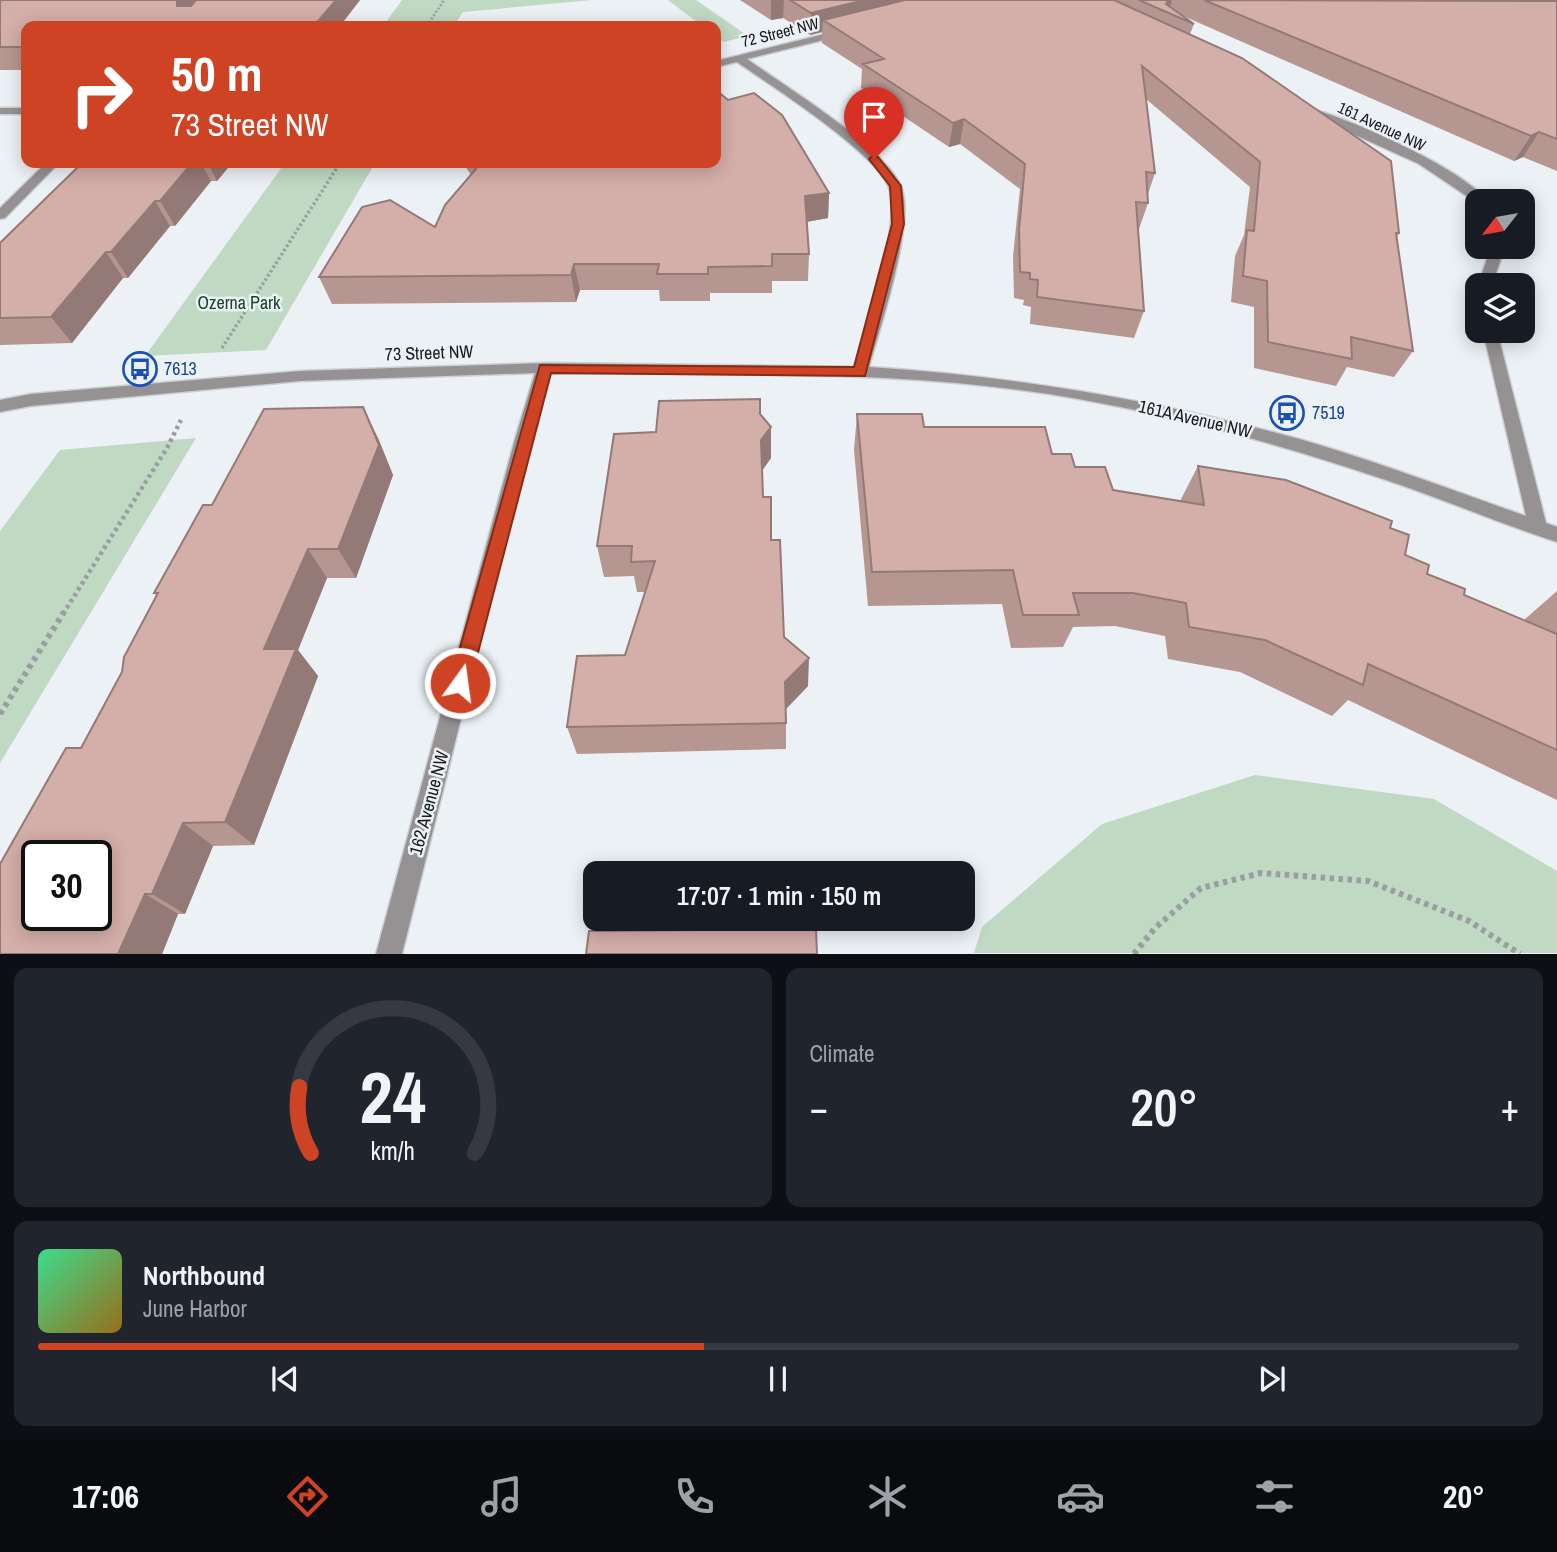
<!DOCTYPE html>
<meta charset="utf-8">
<style>
:root{--surface:#171b24;--page:#20242c;--text:#f1f3f6;--muted:#9ea1a6;--line:#363941;--accent:#cd4324}
body{margin:0;font-family:"Archivo Narrow",sans-serif;background:var(--page);color:var(--text);height:100vh;display:flex;flex-direction:column;font-size:26px;white-space:nowrap}
*{box-sizing:border-box;margin:0}
p{font-size:23px;color:var(--muted)}
.icon{flex:none;width:38px;height:38px;fill:none;stroke:currentColor;stroke-width:2;stroke-linecap:round;stroke-linejoin:round}
.map{position:relative;height:954px;overflow:hidden}
.sheet{display:flex;flex-direction:column;gap:14px;padding:14px;background:#0d0f14;flex:1}
.sheet>*{flex:none}
.top-card{position:absolute;left:21px;top:21px;width:700px;height:147px;border-radius:14px;box-shadow:0 4px 18px #0003;background:#cd4324;color:#fff;overflow:hidden}
.needle{width:46px;rotate:239deg}
.fabs{position:absolute;left:1465px;top:189px;display:grid;gap:14px}
.fabs a{display:grid;place-items:center;width:70px;height:70px;border-radius:14px;background:var(--surface);box-shadow:0 4px 18px #0003;font-size:35px}
.speed{position:absolute;left:21px;top:840px;display:flex;gap:14px;font-size:35px;font-weight:700;text-align:center}
.speed>*{display:grid;place-content:center;width:91px;height:91px;border-radius:50%;background:var(--surface);box-shadow:0 4px 18px #0003;line-height:1}
.speed .limit{border:4px solid #111;border-radius:10px;background:#fff;color:#111}
.pin{position:absolute;display:grid;place-items:center;width:60px;height:60px;color:#fff;margin:-72px -30px;border-radius:50% 50% 50% 0;rotate:-45deg;box-shadow:0 0 7px #0007}
.pin .icon{rotate:45deg}
.me{position:absolute;width:77px;margin:-38px;rotate:14deg;stroke-linejoin:round;filter:drop-shadow(0 0 5px #0008)}
.turn{display:flex;align-items:center;gap:24px;height:147px;padding:0 35px;font-size:32px}
.turn .icon{width:91px;height:91px;stroke-width:2.5}
.turn b{display:block;font-size:49px;line-height:60px}
.big{font-size:52px;font-weight:600;line-height:1.1}
.sheet .widget{flex:1;display:flex;flex-direction:column;justify-content:center;gap:10px;min-width:0;padding:0 24px;border-radius:14px;background:var(--page)}
.sheet .dial{align-items:center;gap:0}
.dial svg{height:182px;overflow:visible;fill:none;stroke:var(--line);stroke-width:7;stroke-linecap:round;text-anchor:middle}
.dial text{fill:var(--text);stroke:none}
.song{display:flex;align-items:center;gap:21px}
.cover{width:84px;height:84px;border-radius:10px;background:linear-gradient(135deg,hsl(150 70% 55%),hsl(40 70% 35%))}
.played{height:7px;border-radius:4px;background:linear-gradient(90deg,var(--accent) 45%,var(--line) 45%)}
.keys{display:flex;justify-content:space-around;direction:ltr}
.heat{display:flex;justify-content:space-between;align-items:center;font-size:38px;direction:ltr}
.sheet .tiles{flex:1;display:grid;gap:14px;grid-template-columns:1fr 1fr}
.widget:last-child{grid-column:span 2}
.trip{position:absolute;left:583px;top:861px;width:392px;height:70px;border-radius:14px;background:var(--surface);box-shadow:0 4px 18px #0003;font-weight:600;line-height:70px;text-align:center}
.tabs{display:flex;height:112px;justify-content:space-around;align-items:center;background:#090b0e;color:var(--muted)}
.tabs .icon{width:49px;height:49px}
.tabs .current{color:var(--accent)}
.tabs b{font-size:32px;color:var(--text)}
.map>svg:first-child{display:block}
.green{fill:#bfd9c3}
.lines{fill:none;stroke-linecap:round;stroke-linejoin:round}
.minor-casing{stroke:#cacfd3;stroke-width:3}
.path-far3{stroke:#9a9ea2;stroke-width:2.5;stroke-dasharray:2 2;stroke-linecap:butt}
.path-far2{stroke:#9a9ea2;stroke-width:3.5;stroke-dasharray:2.5 2.5;stroke-linecap:butt}
.path-far1{stroke:#9a9ea2;stroke-width:4.5;stroke-dasharray:3.5 3.5;stroke-linecap:butt}
.path{stroke:#9a9ea2;stroke-width:6;stroke-dasharray:4.5 4.5;stroke-linecap:butt}
.minor{fill:#969293;fill-rule:evenodd}
.wall{fill:#b69691}
.shaded-wall{fill:#947a76}
.building{fill:#d4aea9;stroke:#947a76;stroke-width:2;fill-rule:evenodd}
.route{fill:#cd4324;stroke:#852c17;stroke-width:2}
.labels{text-anchor:middle;stroke-width:5;stroke-linejoin:round;paint-order:stroke}
.far-street-label{font-size:16px;fill:#191b1d;stroke:#ecf1f6}
.park-label{font-size:18px;fill:#184524;stroke:#ecf1f6}
.street-label{font-size:18px;fill:#191b1d;stroke:#ecf1f6}
.transit-label{font-size:18px;fill:#164399;stroke:#ecf1f6;text-anchor:start}
</style>
<div class="map">
<svg width="1557" height="954" viewBox="0 0 1557 954">
<rect width="100%" height="100%" fill="#ecf1f6"/>
<path class="green" d="M402 0H592L463 12 454 26H383Z
M668 0H696L748 36 723 42 716 36V26H702Z
M285 163H375L266 350 145 356Z
M196 438 0 763V531L60 450Z
M1255 775 1434 799 1557 871V953H974L982 927 1102 824Z"/>
<g class="lines">
<g class="minor-casing">
<path id="minor" d="M845 29 848 30V34L747 59C783 85 889 149 902 189 914 227 880 327 869 367 1009 376 1137 397 1273 432 1359 454 1442 487 1526 516L1483 331H1497L1546 523 1557 527V542C1498 523 1441 498 1383 479 1274 442 1162 412 1049 394 885 369 717 375 551 373L531 439 402 954H376L515 439 535 373 300 381 31 406 0 412V400L31 394 300 371 545 363 854 367C865 327 902 225 889 188 878 154 770 85 737 62L716 67V61Z
M0 108H26V114H0Z
M1313 109C1357 122 1459 167 1488 201L1477 203 1419 164 1309 114 1308 112Z
M46 163H59L5 218 0 219V208Z
M1491 247H1505L1492 285H1478Z"/>
</g>
<path class="path-far3" d="M427 26 444 0"/>
<path class="path-far2" d="M222 348 340 163"/>
<path class="path-far1" d="M63 614 167 448 181 420"/>
<path class="path" d="M0 714 64 612
M1134 954 1155 928 1201 888 1261 873 1368 881 1469 921 1520 954"/>
<use href="#minor" class="minor"/>
</g>
<path class="wall" d="M0 0H360L340 26H26V70H0Z
M740 0H1557V171L1523 157 1514 161 1181 15 1194 24 1190 34 1399 233 1397 237 1413 351 1394 377 1347 367 1336 386 1254 368V307L1231 302 1235 256 1244 235 1250 187 1146 99 1155 173 1148 194V203L1139 229H1138L1144 311 1134 338 1030 324 1031 307 1023 305 1024 300 1014 298 1013 256 1020 189 960 144 949 147 861 88 862 69 822 43V32L810 35 783 18 771 20Z
M82 163H232L217 181H211L175 226H170L128 278H123L72 343 0 345V243Z
M463 163H716L829 193 828 218 807 222 809 254 808 281H772V293H710V301H660L659 290H580L576 302 332 304 319 277 435 227 471 175Z
M760 414 771 427V458L762 471 763 497 772 540 784 637 808 686 786 709V749L577 754 567 727 625 655 645 592H637L634 576 604 577 597 546 656 432Z
M857 414 1052 454 1113 490 1180 501 1198 466 1390 528 1405 555 1427 574 1464 595 1524 620 1557 591V800L1348 700 1332 716 1240 672 1168 659 1165 636 1115 626 1073 627 1063 647 1011 648 1002 604 868 606 854 450Z
M378 438 393 475 356 578H327L298 650 318 676 254 845 213 846 185 914H178L162 954H0L122 672 157 596 154 593 212 505Z"/>
<path class="shaded-wall" d="M179 0H212L187 24 177 6V2Z
M336 0H360L340 26H314Z
M771 0H784L783 18 771 20Z
M865 0H952L823 20 822 32 810 35 811 13Z
M1168 0H1172L1169 10 1166 4Z
M964 119 960 144 949 147 953 123Z
M1539 132 1523 157 1514 161 1531 136Z
M192 163H201L211 181 175 226 160 201Z
M208 163H232L217 181Z
M829 193 828 218 805 222V196Z
M155 201 170 226 128 278 111 252Z
M106 252 123 278 72 343 51 317Z
M574 264 580 290 576 302 571 275Z
M363 407 378 438 393 475 356 578 338 549Z
M771 427V458L761 472V440Z
M308 549 327 578 298 650 318 676 254 845 225 822 264 649Z
M809 658 808 686 785 710V682Z
M183 823 213 846 185 914 152 894Z
M145 894 178 914 162 954H118Z"/>
<path class="building" d="M0 0H179L177 2V6H191L196 0H336L314 26H26V47H0Z
M790 0H865L811 13Z
M905 0H1114L1242 58 1391 161 1399 233H1396L1413 351 1351 337 1352 359 1268 342 1267 281 1243 276 1247 230 1254 231 1260 162 1142 66 1155 173 1146 172 1148 203 1136 202 1144 311 1037 297 1038 280 1030 279V273L1020 272 1019 230 1025 164 964 119 953 123 863 64 884 59 823 20Z
M1139 0H1168L1166 4 1194 24Z
M1204 0 1557 1V139L1539 132 1531 136Z
M716 90 728 100 754 93 782 115 829 193 805 196 809 254H772V266L708 267V274H657L659 264H574L571 275 319 277 362 207 390 200 435 227 445 205 476 169 472 163H716Z
M82 163H192L160 201H155L111 252H106L51 317 0 318V243Z
M760 399V414L771 427 761 440 763 497H771V540H780L784 637 809 658 785 682 786 723 567 727 577 656 625 655 655 561 631 562 632 546H597L614 434 656 432 659 401Z
M363 407 379 445 338 549H308L264 649H296L225 822 183 823 152 894H145L118 954H0V864L66 748H81L122 672 124 657 158 593H154L203 505H212L264 409ZM37 856H96V915H37Z
M857 414H922L924 427H1045L1052 454H1071L1075 467H1105L1113 490 1204 505 1198 466 1286 480 1392 521 1390 528 1409 535 1405 555 1429 565 1427 574 1465 589 1464 595 1557 634V750L1368 664 1363 685 1265 640 1189 627 1186 603 1133 593H1073L1079 615H1023L1013 570 872 572Z
M816 929 817 954H586L589 931Z"/>
<path class="route" d="M871 157H878L901 186 904 224 865 376 551 373 470 683 467 689 460 691 453 689 450 683 540 365 854 367 892 224 890 186 869 159Z"/>
<defs>
<g id="bus-ring" transform="scale(1.75)"><circle r="9.5" fill="#ecf1f6" stroke="#1a4fb4" stroke-width="1.5"/><path d="M-5-6H5V4H4V6H2V4H-2V6H-4V4H-5ZM-3.5-4V0h7V-4ZM-3.5 1.2v1.5H-2V1.2ZM2 1.2v1.5H3.5V1.2Z" fill="#1a4fb4"/></g>
</defs>
<g fill-rule="evenodd">
<use href="#bus-ring" x="140" y="369"/>
<use href="#bus-ring" x="1287" y="413"/>
</g>
<g class="labels">
<g class="far-street-label">
<text transform="translate(780 32) rotate(-14)" y="6">72 Street NW</text>
<text transform="translate(1382 126) rotate(25)" y="6">161 Avenue NW</text>
</g>
<g class="park-label">
<text x="239" y="309">Ozerna Park</text>
</g>
<g class="street-label">
<text transform="translate(429 353) rotate(-2)" y="6">73 Street NW</text>
<text transform="translate(1195 419) rotate(13)" y="6">161A Avenue NW</text>
<text transform="translate(429 803) rotate(-75)" y="6">162 Avenue NW</text>
</g>
<g class="transit-label">
<text x="164" y="375">7613</text>
<text x="1312" y="419">7519</text>
</g>
</g>
</svg>
<div class="fabs">
<a><svg class="needle" viewBox="-14 -14 28 28"><path d="M0-13l5 13h-10z" fill="#e53935"/><path d="M0 13l5-13h-10z" fill="#9ea1a6"/></svg></a>
<a><svg class="icon" aria-label="layers" viewBox="0 0 24 24"><path d="M12 4l9 5-9 5-9-5zM3 14l9 5 9-5"/></svg></a>
</div>
<div class="speed"><div class="limit">30</div></div>
<div class="pin" style="left:874px;top:159px;background:#d93025"><svg class="icon" aria-label="arrive" viewBox="0 0 24 24"><path d="M6 21V4h12l-3 4 3 4H6"/></svg></div>
<svg class="me" style="left:460px;top:683px" viewBox="-20 -20 40 40"><circle r="17" fill="#cd4324" stroke="#fff" stroke-width="3"/><path d="M0-11L8 9 0 5-8 9z" fill="#fff"/></svg>
<div class="trip">17:07 · 1 min · 150 m</div>
<div class="top-card">
<div class="turn"><svg class="icon" aria-label="right" viewBox="0 0 24 24"><path d="M7 20v-9h11M14 6l5 5-5 5"/></svg><div><b>50 m</b>73 Street NW</div></div>
</div>
</div>
<section class="sheet">
<div class="tiles">
<div class="widget dial"><svg viewBox="0 0 100 80">
<path d="M14 69A42 42 0 1 1 86 69"/>
<path d="M14 69A42 42 0 0 1 9 40" stroke="#cd4324"/>
<text x="50" y="56" font-size="32" font-weight="700">24</text>
<text x="50" y="72" font-size="11">km/h</text>
</svg></div>
<div class="widget"><p>Climate</p>
<div class="heat"><a>−</a><b class="big">20°</b><a>+</a></div>
</div>
<div class="widget">
<div class="song"><i class="cover"></i><div><b>Northbound</b><p>June Harbor</p></div></div>
<div class="played"></div>
<div class="keys"><svg class="icon" aria-label="previous" viewBox="0 0 24 24"><path d="M18 5L8 12l10 7zM5 5v14"/></svg><svg class="icon" aria-label="pause" viewBox="0 0 24 24"><path d="M8 5v14M16 5v14"/></svg><svg class="icon" aria-label="next" viewBox="0 0 24 24"><path d="M6 5l10 7-10 7zM19 5v14"/></svg></div>
</div>
</div>
</section>
<nav class="tabs">
<b>17:06</b>
<svg class="icon current" aria-label="directions" viewBox="0 0 24 24"><path d="M12 3l9 9-9 9-9-9zM9 14v-3h6M13 9l2 2-2 2"/></svg>
<svg class="icon" aria-label="music" viewBox="0 0 24 24"><path d="M9 18V5l10-2v13"/><circle cx="6" cy="18" r="3"/><circle cx="16" cy="16" r="3"/></svg>
<svg class="icon" aria-label="phone" viewBox="0 0 24 24"><path d="M5 4h4l2 5-3 2q2 4 5 5l2-3 5 2v4C11 20 4 13 5 4z"/></svg>
<svg class="icon" aria-label="climate" viewBox="0 0 24 24"><path d="M12 3v18M4 7l16 10M4 17L20 7"/></svg>
<svg class="icon" aria-label="car" viewBox="0 0 24 24"><path d="M5 17H2v-5l4-1 3-4h7l3 4 3 1v5h-3M9 17h6M6 11h13"/><circle cx="7" cy="17" r="2"/><circle cx="17" cy="17" r="2"/></svg>
<svg class="icon" aria-label="filters" viewBox="0 0 24 24"><path d="M4 7h16M4 17h16"/><circle cx="9" cy="7" r="2"/><circle cx="15" cy="17" r="2"/></svg>
<b>20°</b>
</nav>
